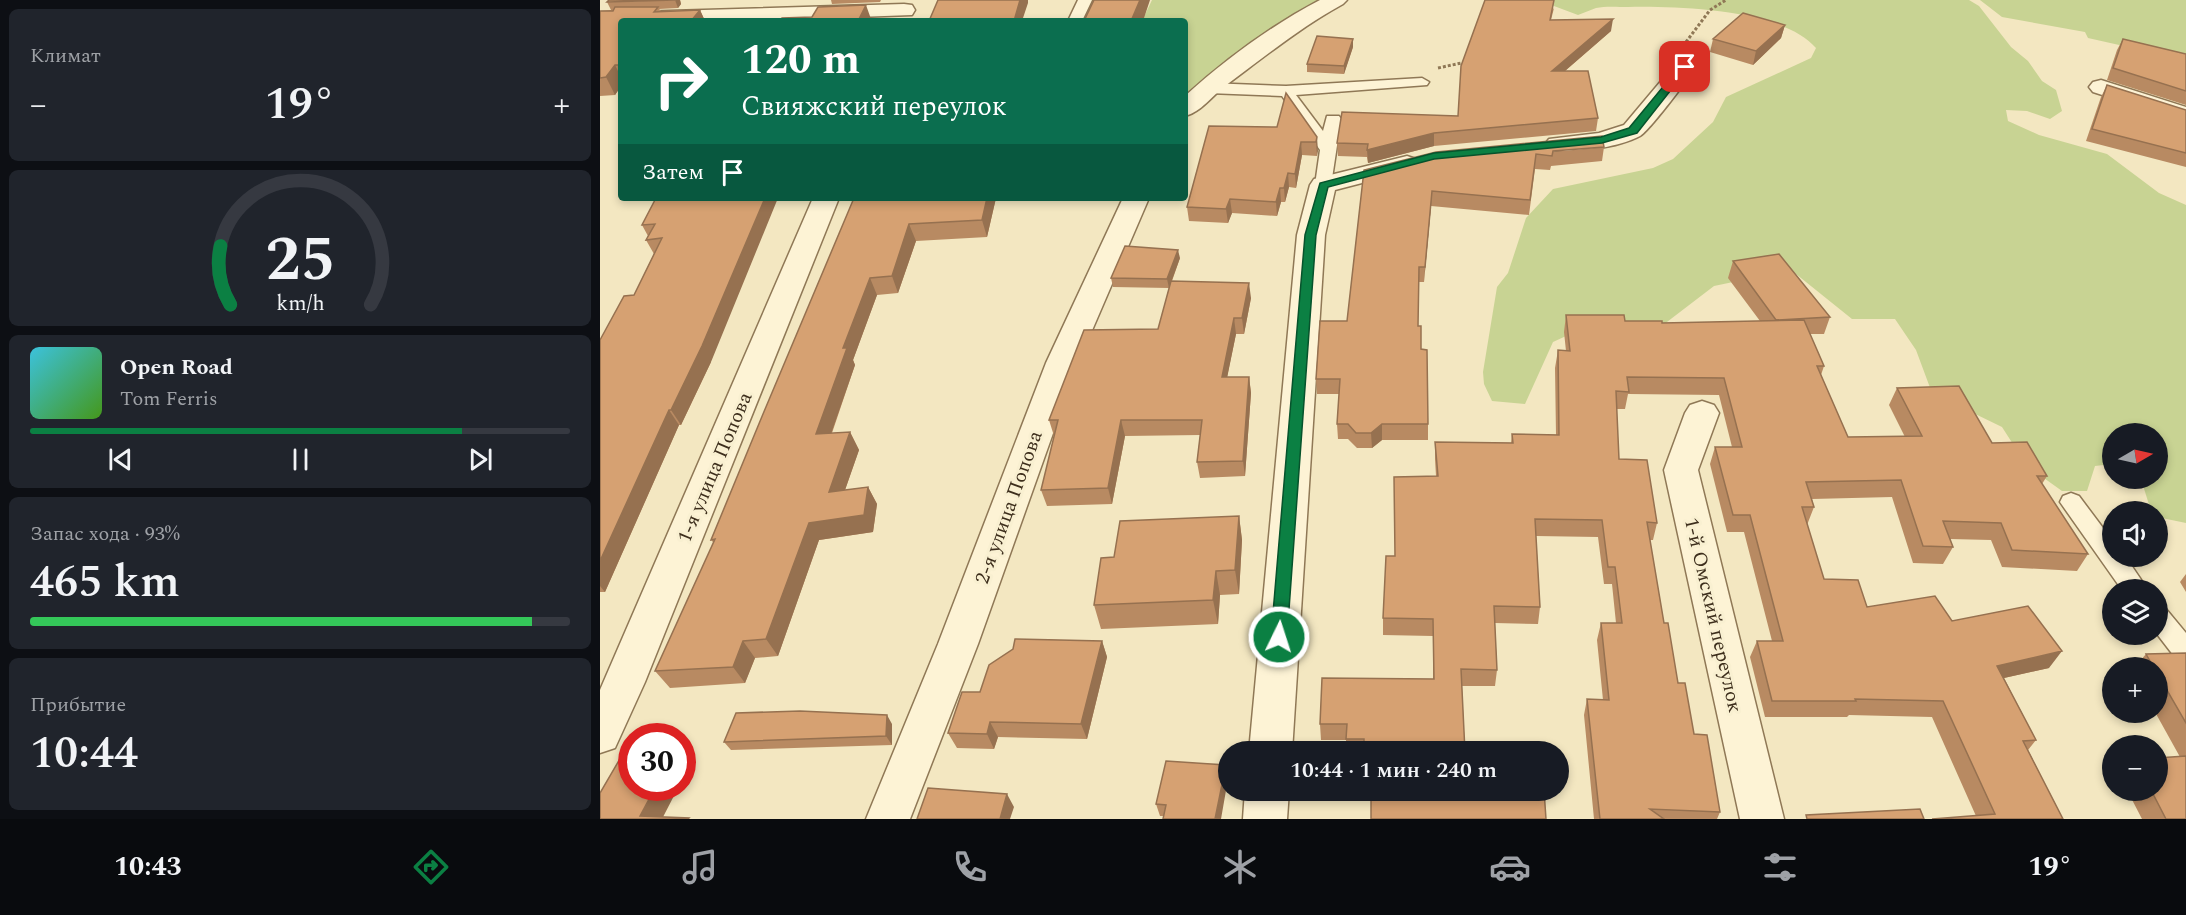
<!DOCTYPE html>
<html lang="ru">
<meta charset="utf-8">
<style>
:root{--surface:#171b24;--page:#20242c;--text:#f1f3f6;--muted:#9ea1a6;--line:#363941;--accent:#0b8043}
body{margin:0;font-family:Spectral,serif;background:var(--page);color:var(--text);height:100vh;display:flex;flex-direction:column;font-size:22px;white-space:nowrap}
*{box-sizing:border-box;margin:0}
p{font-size:20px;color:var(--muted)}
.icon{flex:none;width:33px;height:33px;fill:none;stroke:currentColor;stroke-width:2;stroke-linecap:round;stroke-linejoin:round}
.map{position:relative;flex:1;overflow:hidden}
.drawer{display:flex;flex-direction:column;gap:9px;padding:9px;background:#0d0f14;width:600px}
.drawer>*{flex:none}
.guide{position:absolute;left:18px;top:18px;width:570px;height:183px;border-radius:6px;box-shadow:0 3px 9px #0003;background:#0b6e4f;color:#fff;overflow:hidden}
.needle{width:39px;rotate:81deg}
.controls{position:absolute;left:1502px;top:423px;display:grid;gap:12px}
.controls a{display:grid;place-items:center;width:66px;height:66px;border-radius:50%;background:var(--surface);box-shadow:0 3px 9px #0003;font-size:30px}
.speed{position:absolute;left:18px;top:723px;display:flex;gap:12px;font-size:30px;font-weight:700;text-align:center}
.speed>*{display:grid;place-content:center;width:78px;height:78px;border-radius:50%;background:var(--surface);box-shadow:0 3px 9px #0003;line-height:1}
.speed .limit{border:9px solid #d22;background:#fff;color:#111}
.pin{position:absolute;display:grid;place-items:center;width:51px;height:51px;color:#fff;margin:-26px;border-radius:12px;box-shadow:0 3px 9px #0006}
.me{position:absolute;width:66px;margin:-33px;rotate:4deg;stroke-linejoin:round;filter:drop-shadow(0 0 4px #0008)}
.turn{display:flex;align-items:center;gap:21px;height:126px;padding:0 24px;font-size:27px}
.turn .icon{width:78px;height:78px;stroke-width:2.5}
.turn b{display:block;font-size:42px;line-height:51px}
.then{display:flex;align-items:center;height:57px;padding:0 24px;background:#0003;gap:12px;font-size:22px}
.big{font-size:45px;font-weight:600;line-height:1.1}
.drawer .tile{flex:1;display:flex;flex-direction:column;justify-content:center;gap:9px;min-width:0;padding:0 21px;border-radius:9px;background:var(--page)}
.drawer .dial{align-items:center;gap:0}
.dial svg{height:156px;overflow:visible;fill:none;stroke:var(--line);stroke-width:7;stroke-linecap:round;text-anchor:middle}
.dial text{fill:var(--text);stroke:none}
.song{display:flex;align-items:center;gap:18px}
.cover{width:72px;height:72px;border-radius:9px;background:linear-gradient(135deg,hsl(190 70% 55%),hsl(100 70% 35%))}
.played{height:6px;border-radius:3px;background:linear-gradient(90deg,var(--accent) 80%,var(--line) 80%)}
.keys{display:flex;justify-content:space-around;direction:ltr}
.heat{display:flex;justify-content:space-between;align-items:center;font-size:33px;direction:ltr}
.charge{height:9px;border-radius:4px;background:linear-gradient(90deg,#34c759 93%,var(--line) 0)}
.trip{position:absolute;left:618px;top:741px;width:351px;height:60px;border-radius:30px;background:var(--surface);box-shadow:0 3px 9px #0003;font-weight:600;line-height:60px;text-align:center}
.menu{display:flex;height:96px;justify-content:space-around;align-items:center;background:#090b0e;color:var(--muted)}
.menu .icon{width:42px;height:42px}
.menu .current{color:var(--accent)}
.menu b{font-size:27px;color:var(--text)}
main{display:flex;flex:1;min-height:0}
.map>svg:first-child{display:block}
.green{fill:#c8d393}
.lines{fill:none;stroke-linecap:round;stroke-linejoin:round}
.lane-casing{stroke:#8f7856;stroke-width:3}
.street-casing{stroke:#8f7856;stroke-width:3}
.path{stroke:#8f7856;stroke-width:3;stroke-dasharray:3 2;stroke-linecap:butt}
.lane{fill:#fdf3d5;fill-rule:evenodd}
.street{fill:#fdf3d5;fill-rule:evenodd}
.wall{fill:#b88a62}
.shaded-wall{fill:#967150}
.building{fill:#d6a172;stroke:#967150;stroke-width:1.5}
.route{fill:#0b8043;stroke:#07532c;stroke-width:1.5}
.labels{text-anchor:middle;stroke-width:6;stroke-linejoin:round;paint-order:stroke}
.street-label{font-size:20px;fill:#3d2e1c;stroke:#f9f0d1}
</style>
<main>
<section class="drawer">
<div class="tile"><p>Климат</p>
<div class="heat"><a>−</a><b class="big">19°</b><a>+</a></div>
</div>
<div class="tile dial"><svg viewBox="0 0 100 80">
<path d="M14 69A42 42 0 1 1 86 69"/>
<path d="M14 69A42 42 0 0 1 9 39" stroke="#0b8043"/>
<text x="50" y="56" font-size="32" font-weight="700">25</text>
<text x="50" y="72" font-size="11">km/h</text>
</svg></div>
<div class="tile">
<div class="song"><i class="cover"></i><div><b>Open Road</b><p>Tom Ferris</p></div></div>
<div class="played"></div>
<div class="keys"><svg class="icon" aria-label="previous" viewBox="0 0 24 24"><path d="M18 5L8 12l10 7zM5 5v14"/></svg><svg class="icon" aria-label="pause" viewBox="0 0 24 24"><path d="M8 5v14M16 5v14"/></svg><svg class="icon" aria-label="next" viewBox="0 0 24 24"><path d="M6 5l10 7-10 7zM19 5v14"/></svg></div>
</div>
<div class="tile"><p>Запас хода · 93%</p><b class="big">465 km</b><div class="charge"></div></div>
<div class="tile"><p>Прибытие</p><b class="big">10:44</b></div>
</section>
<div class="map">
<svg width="1586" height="819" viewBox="0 0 1586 819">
<rect width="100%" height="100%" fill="#f3e7c1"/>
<path class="green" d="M552 0H717L644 56 597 85 585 96V21H542Z
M938 0H1369L1379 6 1411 47 1428 61 1442 81 1456 90 1462 111 1450 119 1427 111 1406 110 1408 121 1439 135 1507 154 1559 193 1586 205V523L1557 517V512L1551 511 1541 479 1557 478V434H1512V464L1495 466 1487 491H1462L1427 466 1402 427 1332 393 1316 350 1295 319H1252L1191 270 1114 286 1063 325 977 331 953 342 925 404 892 401 884 384 883 372 897 287 908 273 926 218 953 189 1053 168 1073 159 1113 122 1126 97 1211 58 1216 48C1183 9 1077 6 1028 7 1018 7 1005 6 996 8 990 10 984 13 978 15Z
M1380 0H1586V60L1488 38 1485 32 1402 17Z"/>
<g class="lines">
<g class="lane-casing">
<path id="lane" d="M478 0H492L482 21H468Z
M822 78 829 82 827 85 696 95 723 131 727 116H739L741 119 731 185 723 190 715 185 720 150 682 96 608 93 600 88 608 83 686 86Z
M1471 493 1479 496 1512 540V556H1525L1548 590H1522L1460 502 1463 496Z
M1557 606 1566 609 1586 633V663L1577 660 1557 634Z"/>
</g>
<g class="street-casing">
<path id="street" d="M720 0H747L743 4C701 27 664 57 625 86 612 96 601 112 585 116V96C625 60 672 25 720 0Z
M304 4 312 5 315 10 312 15 150 21H21V25H0V13Z
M1085 60 1093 62 1096 67C1089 78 1049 131 1040 136 1020 147 971 155 949 149L945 144 949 139 999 133 1024 125 1077 62Z
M1501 80 1586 107V122L1493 92 1489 87 1493 82Z
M807 156 816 159 820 164 816 169 735 190 725 235 692 752H649L697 235 710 185 714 179Z
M213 198H239L45 682 15 748 0 753V690Z
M523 198H549L478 363 378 644 310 819H266L338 644 446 363Z
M1102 401 1114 405 1119 413 1098 470 1184 819H1140L1064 470 1085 413 1090 405Z
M645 790H689L687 819H643Z"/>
</g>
<path class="path" d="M1086 42 1110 10 1126 0
M838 68 866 62"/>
<use href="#lane" class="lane"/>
<use href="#street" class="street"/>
</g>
<path class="wall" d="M80 0 81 4 78 8 59 9 61 11 100 10 105 21H21V86L15 95 0 96V11L11 10 7 2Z
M231 0H281L280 2 232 4Z
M954 8 951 20 1011 31 965 71 998 118 996 131 834 146 768 163 767 157 738 156 737 143 858 116Z
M1185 25 1181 38 1153 65 1110 52 1113 39Z
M1523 39 1586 54V105L1507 80 1517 50Z
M753 47 744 74 707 72V64Z
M1507 85 1586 110V167L1486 141 1501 97Z
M609 126 717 137V156L702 155 696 188 689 187 685 202H681L677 216 632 213 628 223 589 221 587 207Z
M1004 147 1002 161 951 166 950 170 935 169 929 215 831 206 824 282H818V326L821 349 828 424V440H782L772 448H757L748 439H738L737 424 739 394H717L716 379 747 321 764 170Z
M56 198 111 362 81 425H79L5 592H0V340L34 295 54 254 46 240 48 236 42 225Z
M254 198H396L387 237 316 241 298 293 277 295 253 360 255 365 232 433 250 432 259 450 245 490 268 487 277 504 273 532 219 540 178 656 155 658 145 683 70 688 55 671 114 543 111 540Z
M580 258 572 281 651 298 644 334H636L627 377H649L651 393 645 476 600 478 597 462 600 435 525 436 512 504 447 506 441 490 454 436 449 420 558 329 569 288 513 287 511 278Z
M1133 261 1230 317 1224 334H1210L1224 366 1221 375 1248 437H1305L1289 405 1297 388 1447 476 1442 484 1488 554 1477 571 1402 567 1391 540 1350 539 1353 547 1343 564 1313 563 1292 497 1212 499 1214 507 1207 525 1224 579 1267 607 1352 621 1449 668 1404 678 1436 740 1428 750 1463 819 1376 816 1332 717 1249 715 1247 717H1165L1150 657 1157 641H1172L1144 532H1127L1110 464 1115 447H1132L1119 395 1028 394 1025 409H1016L1019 459 1057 523 1053 540H1050L1064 623 1078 683 1094 734 1120 812 1117 819H994L984 715 987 699 1003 700 997 640 1001 623H1016L1012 584H1004L998 537 936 536 940 607 938 624 895 623 897 670 895 686H862L865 752H746V740H721L720 724 833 679V636L783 635V618L795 556 836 476 835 459V442L911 443 912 434 956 435 955 368 958 350 966 351 964 332 966 315 1025 321 1062 323 1160 321 1128 278Z
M639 516 642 540 639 594 620 595 618 624 501 629 494 605 514 557Z
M1586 574V592L1580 582Z
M502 641 507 657 487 739 398 737 394 749 357 748 348 733 380 692Z
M1586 653V819H1542L1527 790H1557L1580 757 1555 712H1557V668H1534L1546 654Z
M292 724V745L131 750 124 742Z
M628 775 564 816H560L556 804Z"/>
<path class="shaded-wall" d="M75 0H80L81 4 78 8Z
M420 0H428V3L422 21H414Z
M540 0H550L543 21H531Z
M266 5 271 19 270 21H258Z
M100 10 105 21H91Z
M1013 19 1011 31 951 83 952 71Z
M1185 25 1181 38 1153 65 1156 51Z
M753 39V47L744 74V66Z
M15 65 21 77V86L15 95 6 77Z
M834 133V146L768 163 767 150Z
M717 137 718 151 717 156 716 142Z
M701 142 702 155 696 188 695 174Z
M688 173 689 187 685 202 684 188Z
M680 188 681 202 677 216 676 202Z
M832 191 831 206 824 282 825 267Z
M165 198H178L111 362 81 425 71 410Z
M387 198H396L387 237 382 220Z
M630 199 632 213 628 223 626 209Z
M309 224 316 241 298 293 292 276Z
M578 250 580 258 569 288 567 279Z
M270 278 277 295 253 360 255 365 225 451 216 434 243 348Z
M649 283 651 298 644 334 642 318Z
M634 318 636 334 624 393 622 377Z
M649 377 651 393 645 476 643 461Z
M69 410 79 425 5 592 0 586V561Z
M521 420 525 436 512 504 508 488Z
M782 424V440L772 448 771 433Z
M250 432 259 450 238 510 229 492Z
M268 487 277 504 273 532 219 540 178 656 166 639 209 523Z
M639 516 642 540 639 594 635 570Z
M616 571 620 595 618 624 613 600Z
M143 641 155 658 145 683 133 667Z
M502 641 507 657 487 739 481 724Z
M1462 651 1449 668 1386 682 1397 666Z
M287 715 292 724V745L286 736Z
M390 722 398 737 394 749 387 734Z
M626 765 628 779 621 819H615Z
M55 788H78L62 819 40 816Z
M407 794 414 807 410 819H400Z"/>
<path class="building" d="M9 0H75L7 2Z
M338 0H420L414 21H329Z
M494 0H540L531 21H484Z
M885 0H954L950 20 1013 19 952 71H988L998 118 834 133 767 150 768 144 737 143 742 112 858 116 861 66Z
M266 5 258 21H181L182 18 212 17 218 7Z
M15 7H58L54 12 100 10 91 21H21V65H15L6 77 0 78V11H13Z
M1143 13 1185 25 1156 51 1113 39Z
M717 36 753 39 744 66 707 64Z
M1523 39 1586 54V91L1513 68Z
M1507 85 1586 110V153L1492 129Z
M686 93 717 137 716 142H701L695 174 688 173 684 188H680L676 202 630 199 626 209 587 207 609 126 677 127Z
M1002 136 1004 147 953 151 952 156 936 154 930 200 832 191 825 267H819L818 326H821V349L827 350 828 424H782L771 433H756L748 424H737L740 379H716L720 321H747L764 170 836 152Z
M56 198H165L102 346 71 410H69L0 561V340L24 296 34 295 62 238 46 240 55 224 42 225Z
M254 198H387L382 220 309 224 292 276 270 278 243 348H247L216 434 250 432 229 492 268 487 264 515 209 523 166 639 143 641 133 667 55 671 115 539 111 540 163 414Z
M525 246 578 250 567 279 511 278Z
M1179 254 1230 317 1176 320 1133 261Z
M571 281 649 283 642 318H634L622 377H649L643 461 597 462 602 420H521L508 488 441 490 458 420H449L484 330 558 329Z
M966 315H1024L1025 321H1062V323L1204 320 1224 366H1217L1248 437 1322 436 1297 388 1359 386 1392 443 1427 442 1447 476H1437L1488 554 1412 550 1401 523 1343 521 1353 547 1323 546 1301 480 1206 482 1214 507H1202L1224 579 1258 580 1267 607 1335 596 1352 621 1428 606 1462 651 1397 666 1436 740 1423 741 1463 819H1332L1395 814 1343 701 1255 699 1256 701H1172L1157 641H1183L1150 515H1133L1115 447H1142L1124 378 1027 377 1029 392 1016 391 1019 459 1047 460 1057 523 1047 522 1064 623H1068L1078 683H1085L1094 734 1107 735 1120 812 1050 809 1064 819H1000L987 699 1009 700 1001 623H1022L1015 567H1008L1002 520 935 519 940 607 894 606 897 670 861 669 865 752H764V739H746L747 724H720L722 678 834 679 833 619 783 618 786 556H795L794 477 838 476 835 442 913 443 912 434 959 435 958 350 970 351Z
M639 516 635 570 616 571 613 600 494 605 501 558 514 557 520 521Z
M415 639 502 641 481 724 390 722 387 734 348 733 362 692H380L389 665 413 649Z
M1586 653V723L1557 673V668H1554L1546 654Z
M200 711 287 715 286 736 124 742 136 713Z
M1586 756V819H1566L1551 790H1557V758Z
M21 757H32V788H55L40 816 89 818 88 819H0V793Z
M566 761 626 765 615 819H563L566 805 556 804Z
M328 788 407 794 400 819H317Z
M771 790H944L946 819H771Z
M1320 809 1324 819H1207L1206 815Z"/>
<path class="route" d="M1081 65 1089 67 1037 133 1002 143 834 159 728 187 716 235 687 637 685 642 679 644 673 642 671 637 705 235 720 183 834 153 1001 137 1029 128Z"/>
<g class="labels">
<g class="street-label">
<text transform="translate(114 467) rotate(-67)" y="7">1-я улица Попова</text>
<text transform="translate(408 507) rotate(-70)" y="7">2-я улица Попова</text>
<text transform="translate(1114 615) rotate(77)" y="7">1-й Омский переулок</text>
</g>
</g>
</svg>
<div class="controls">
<a><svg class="needle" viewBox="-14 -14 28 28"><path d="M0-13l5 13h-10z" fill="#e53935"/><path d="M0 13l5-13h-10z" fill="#9ea1a6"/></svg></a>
<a><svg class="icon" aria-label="sound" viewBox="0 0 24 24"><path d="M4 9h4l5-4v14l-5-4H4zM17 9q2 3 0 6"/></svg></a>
<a><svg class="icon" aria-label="layers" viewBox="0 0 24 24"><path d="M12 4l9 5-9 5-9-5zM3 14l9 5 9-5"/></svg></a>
<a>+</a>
<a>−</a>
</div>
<div class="speed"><div class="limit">30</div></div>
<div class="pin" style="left:1085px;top:67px;background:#d93025"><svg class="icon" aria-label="arrive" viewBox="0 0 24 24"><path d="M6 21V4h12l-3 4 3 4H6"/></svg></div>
<svg class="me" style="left:679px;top:637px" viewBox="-20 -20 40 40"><circle r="17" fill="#0b8043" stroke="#fff" stroke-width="3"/><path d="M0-11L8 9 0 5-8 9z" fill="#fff"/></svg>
<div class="trip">10:44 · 1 мин · 240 m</div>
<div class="guide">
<div class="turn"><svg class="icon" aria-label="right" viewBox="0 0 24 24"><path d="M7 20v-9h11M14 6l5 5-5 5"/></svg><div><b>120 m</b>Свияжский переулок</div></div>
<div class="then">Затем<svg class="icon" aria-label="arrive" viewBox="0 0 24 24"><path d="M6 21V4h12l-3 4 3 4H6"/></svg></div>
</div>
</div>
</main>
<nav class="menu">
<b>10:43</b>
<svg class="icon current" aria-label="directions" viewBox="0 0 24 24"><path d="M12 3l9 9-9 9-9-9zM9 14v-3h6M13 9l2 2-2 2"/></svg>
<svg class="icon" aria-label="music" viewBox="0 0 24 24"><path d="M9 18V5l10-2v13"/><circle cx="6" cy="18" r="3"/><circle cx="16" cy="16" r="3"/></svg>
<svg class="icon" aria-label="phone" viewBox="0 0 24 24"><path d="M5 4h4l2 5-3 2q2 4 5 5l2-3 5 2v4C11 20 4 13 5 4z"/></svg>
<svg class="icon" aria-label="climate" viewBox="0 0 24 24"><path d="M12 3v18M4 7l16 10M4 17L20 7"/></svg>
<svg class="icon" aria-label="car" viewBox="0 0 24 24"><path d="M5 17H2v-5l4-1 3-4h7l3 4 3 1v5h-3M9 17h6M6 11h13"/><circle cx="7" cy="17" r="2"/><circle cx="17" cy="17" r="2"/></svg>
<svg class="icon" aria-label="filters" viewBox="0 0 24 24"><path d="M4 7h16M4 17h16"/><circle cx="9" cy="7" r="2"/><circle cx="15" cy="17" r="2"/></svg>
<b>19°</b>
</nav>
